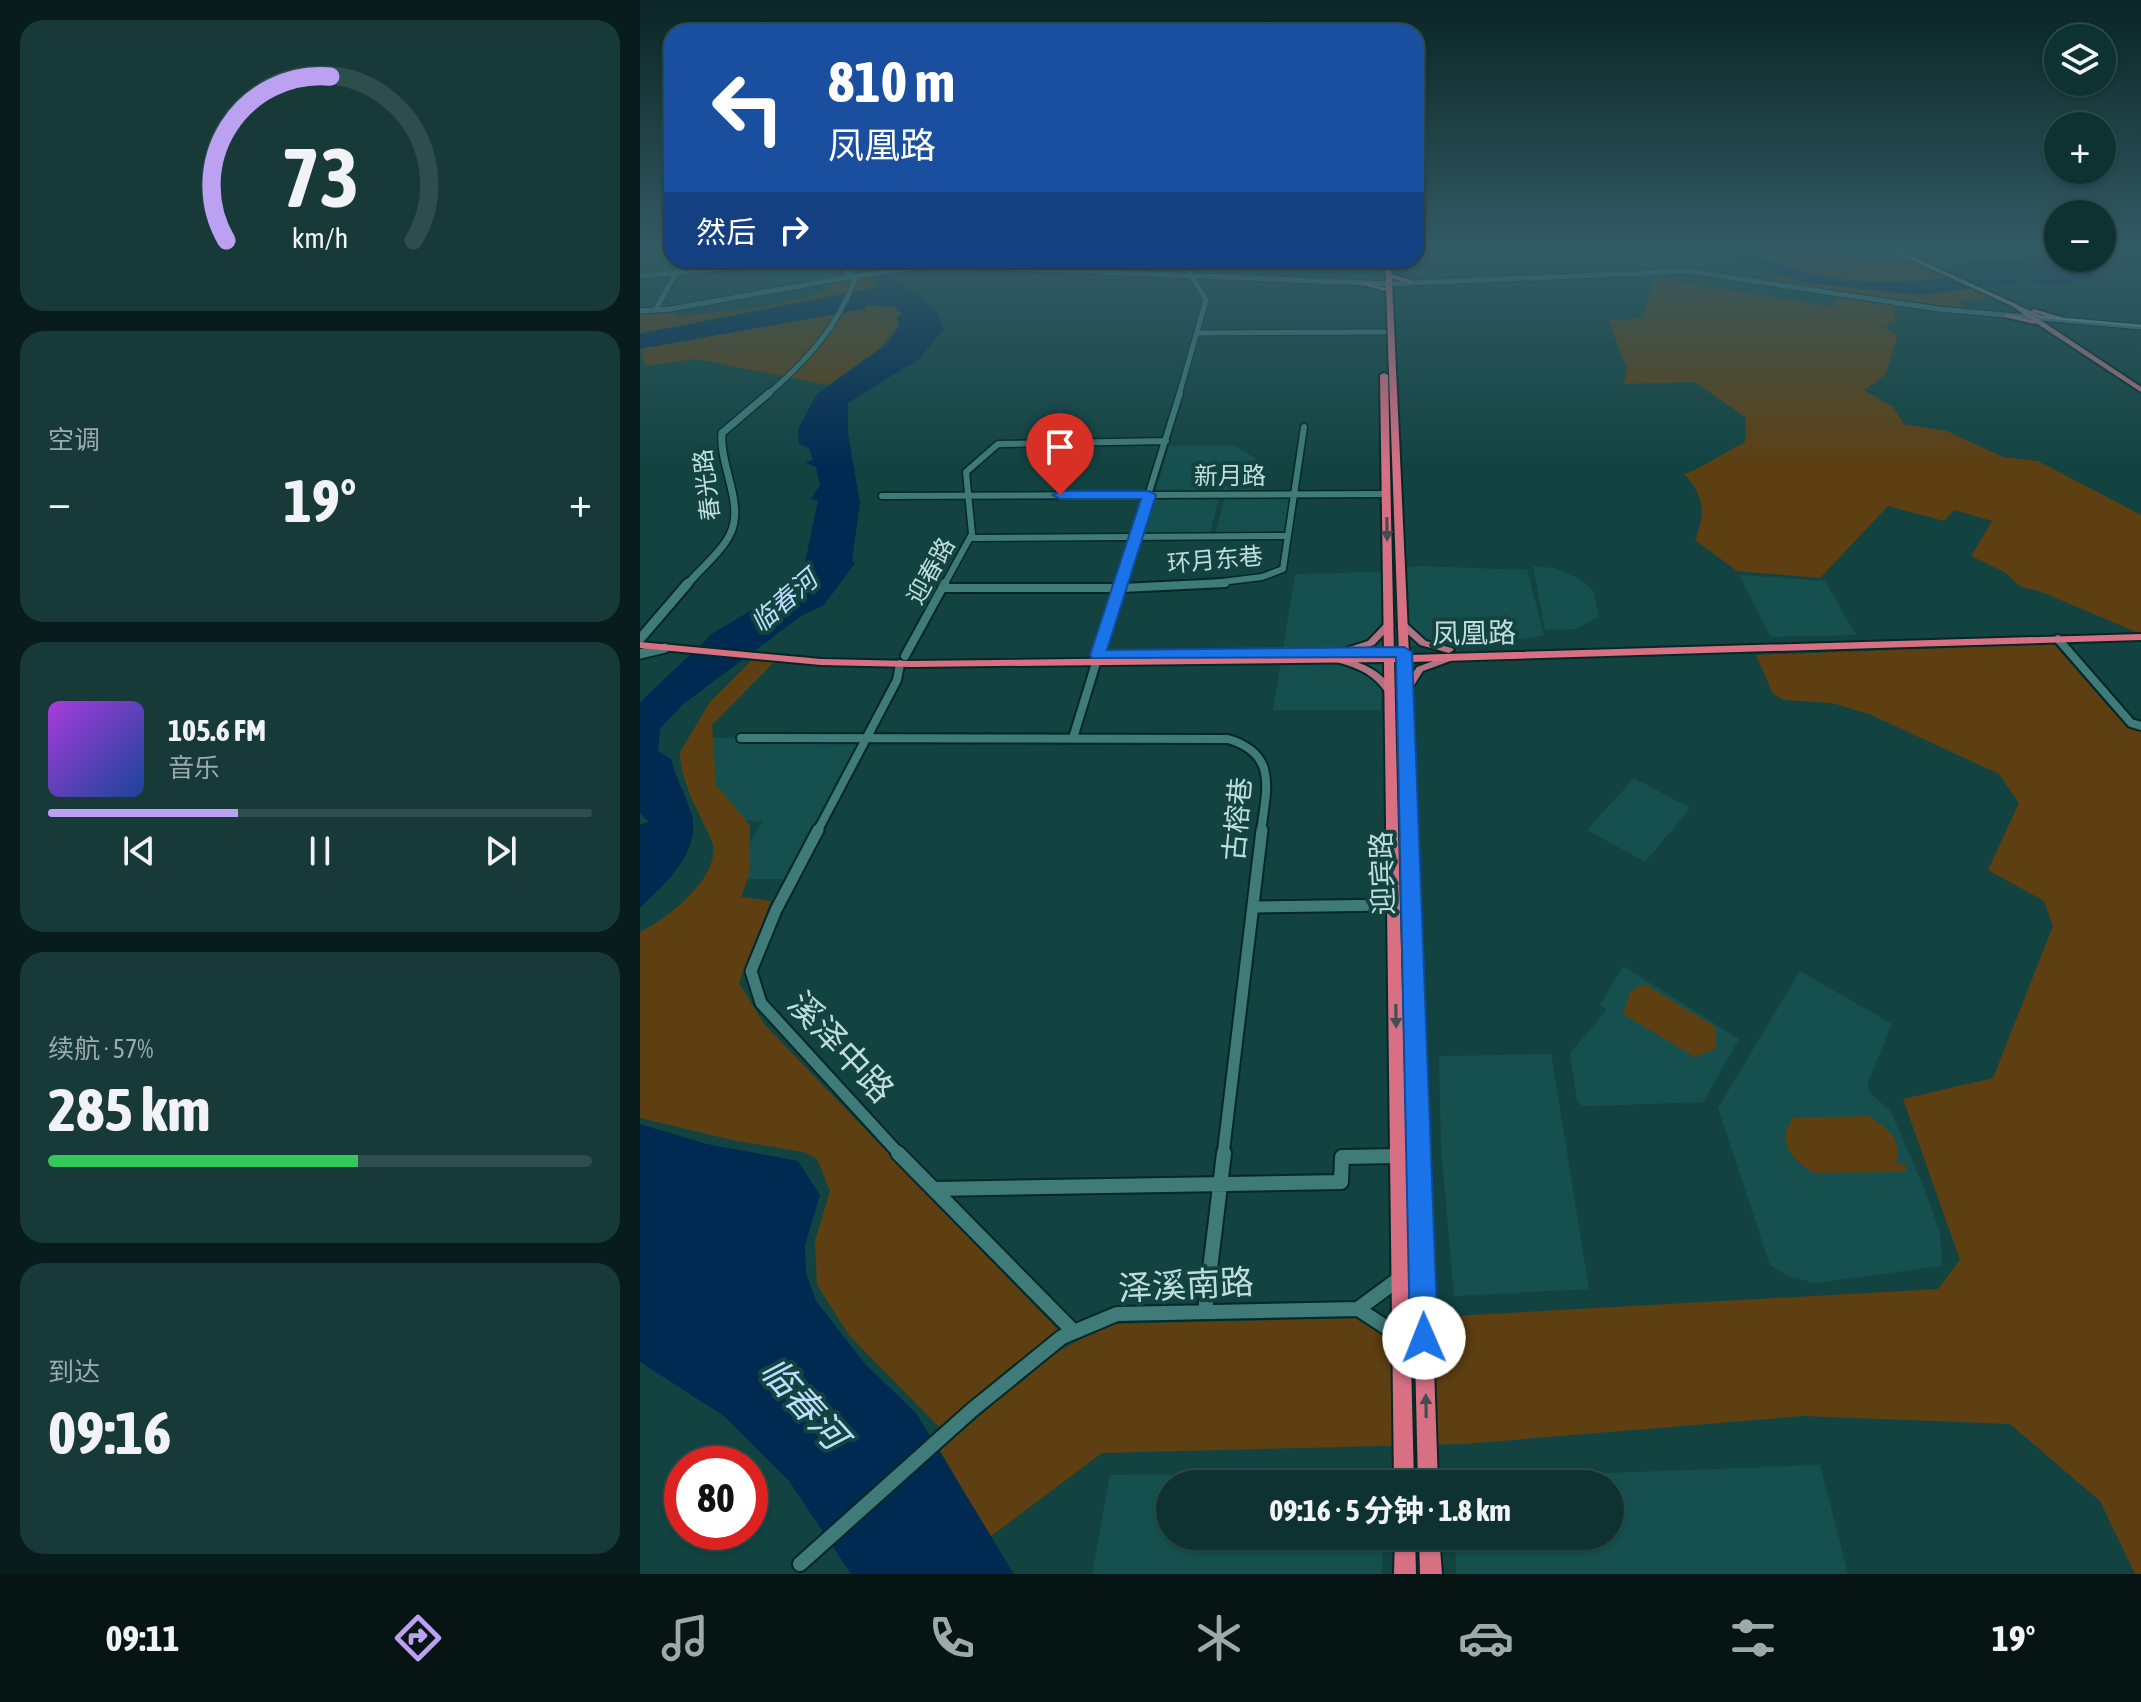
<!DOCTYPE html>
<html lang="zh">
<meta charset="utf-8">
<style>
:root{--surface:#0e3231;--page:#173a39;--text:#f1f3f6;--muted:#9baaab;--line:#2e4d4d;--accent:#bca0f2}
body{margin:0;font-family:"Asap Condensed","Noto Sans SC",sans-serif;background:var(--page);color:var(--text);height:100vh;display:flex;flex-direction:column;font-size:30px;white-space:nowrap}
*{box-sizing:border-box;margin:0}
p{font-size:26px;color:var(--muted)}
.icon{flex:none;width:44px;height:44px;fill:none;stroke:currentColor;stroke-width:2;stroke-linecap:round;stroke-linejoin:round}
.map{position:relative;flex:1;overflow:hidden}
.drawer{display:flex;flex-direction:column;gap:20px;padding:20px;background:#081c1b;width:640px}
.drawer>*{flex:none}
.hud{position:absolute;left:24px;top:24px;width:760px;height:244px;border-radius:24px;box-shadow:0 2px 6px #0004,0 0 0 2px var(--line);background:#1a4fa0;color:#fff;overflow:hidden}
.tools{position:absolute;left:1404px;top:24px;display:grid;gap:16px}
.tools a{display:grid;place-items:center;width:72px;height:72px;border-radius:50%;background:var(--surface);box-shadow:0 2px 6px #0004,0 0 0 2px var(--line);font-size:40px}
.speed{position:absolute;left:24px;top:1446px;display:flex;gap:16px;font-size:40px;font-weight:700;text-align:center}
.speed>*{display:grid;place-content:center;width:104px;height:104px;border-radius:50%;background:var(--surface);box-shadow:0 2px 6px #0004,0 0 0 2px var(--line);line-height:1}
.speed .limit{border:12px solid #d22;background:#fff;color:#111}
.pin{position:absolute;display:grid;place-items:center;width:68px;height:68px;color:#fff;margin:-82px -34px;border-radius:50% 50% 50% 0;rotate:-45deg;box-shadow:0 0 8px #0007}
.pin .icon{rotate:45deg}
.me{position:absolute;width:88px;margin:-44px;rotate:359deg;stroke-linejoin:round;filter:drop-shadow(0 0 6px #0008)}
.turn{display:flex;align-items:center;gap:28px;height:168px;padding:0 32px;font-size:36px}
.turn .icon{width:104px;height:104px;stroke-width:2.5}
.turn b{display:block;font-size:56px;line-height:68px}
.then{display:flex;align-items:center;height:76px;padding:0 32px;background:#0003;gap:16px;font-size:30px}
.big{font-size:60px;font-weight:700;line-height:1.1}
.drawer .tile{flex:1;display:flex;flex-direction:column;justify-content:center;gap:12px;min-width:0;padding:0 28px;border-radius:24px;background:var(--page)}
.drawer .dial{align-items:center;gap:0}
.dial svg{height:208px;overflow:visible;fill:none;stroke:var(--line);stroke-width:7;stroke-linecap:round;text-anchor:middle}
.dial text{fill:var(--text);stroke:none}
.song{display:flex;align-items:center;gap:24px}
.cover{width:96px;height:96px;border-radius:12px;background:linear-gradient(135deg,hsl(280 70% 55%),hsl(220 70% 35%))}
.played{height:8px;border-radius:4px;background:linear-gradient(90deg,var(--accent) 35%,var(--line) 35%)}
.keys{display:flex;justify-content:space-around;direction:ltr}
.heat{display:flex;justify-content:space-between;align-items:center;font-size:44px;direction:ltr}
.charge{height:12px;border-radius:6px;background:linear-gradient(90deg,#34c759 57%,var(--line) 0)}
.trip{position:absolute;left:516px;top:1470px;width:468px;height:80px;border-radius:40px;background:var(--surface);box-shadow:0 2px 6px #0004,0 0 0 2px var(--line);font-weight:700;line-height:80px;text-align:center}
.tabs{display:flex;height:128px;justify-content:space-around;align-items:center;background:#061414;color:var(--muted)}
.tabs .icon{width:56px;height:56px}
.tabs .on{color:var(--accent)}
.tabs b{font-size:36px;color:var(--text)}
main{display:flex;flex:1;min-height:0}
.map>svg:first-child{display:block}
.built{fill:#15504f}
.green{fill:#5e3f11}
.water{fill:#002a52}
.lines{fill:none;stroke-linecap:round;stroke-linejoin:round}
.tertiary-far4-casing{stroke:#052726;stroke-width:7}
.tertiary-far3-casing{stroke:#052726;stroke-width:9}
.tertiary-far2-casing{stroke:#052726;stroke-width:12}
.tertiary-far1-casing{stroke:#052726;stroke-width:15}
.tertiary-casing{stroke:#052726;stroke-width:18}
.secondary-far2-casing{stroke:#052726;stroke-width:7}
.secondary-far1-casing{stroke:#052726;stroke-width:10}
.secondary-casing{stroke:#052726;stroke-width:13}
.primary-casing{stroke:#052726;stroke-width:4}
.trunk-casing{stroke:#052726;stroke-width:4}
.tertiary-far4{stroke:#3e7b79;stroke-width:5}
.tertiary-far3{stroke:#3e7b79;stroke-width:6}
.tertiary-far2{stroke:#3e7b79;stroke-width:8}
.tertiary-far1{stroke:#3e7b79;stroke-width:11}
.tertiary{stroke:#3e7b79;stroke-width:14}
.secondary-far2{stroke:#3e7b79;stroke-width:5}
.secondary-far1{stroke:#3e7b79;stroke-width:7}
.secondary{stroke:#3e7b79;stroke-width:9}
.primary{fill:#b17381;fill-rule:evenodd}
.trunk{fill:#d87084;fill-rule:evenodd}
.tram{stroke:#789e9c;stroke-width:2}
.oneway{fill:#444e52}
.route{fill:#1a73e8;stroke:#114b97;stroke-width:2}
.labels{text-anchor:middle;stroke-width:8;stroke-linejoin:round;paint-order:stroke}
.far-street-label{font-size:24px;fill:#bfdddb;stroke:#124341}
.far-water-label{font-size:26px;font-style:italic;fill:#c0dcfd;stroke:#124341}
.street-label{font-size:28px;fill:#bfdddb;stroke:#124341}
.near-street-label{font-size:34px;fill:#bfdddb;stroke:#124341}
.near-water-label{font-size:36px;font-style:italic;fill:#c0dcfd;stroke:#124341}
</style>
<main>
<section class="drawer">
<div class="tile dial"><svg viewBox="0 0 100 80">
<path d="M14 69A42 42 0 1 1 86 69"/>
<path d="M14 69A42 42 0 0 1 54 6" stroke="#bca0f2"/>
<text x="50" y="56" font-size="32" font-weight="700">73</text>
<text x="50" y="72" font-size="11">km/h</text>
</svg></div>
<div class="tile"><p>空调</p>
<div class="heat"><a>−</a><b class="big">19°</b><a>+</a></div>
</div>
<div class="tile">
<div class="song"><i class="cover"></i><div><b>105.6 FM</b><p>音乐</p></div></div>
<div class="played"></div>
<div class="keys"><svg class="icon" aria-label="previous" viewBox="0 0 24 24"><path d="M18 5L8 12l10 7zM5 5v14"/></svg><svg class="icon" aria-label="pause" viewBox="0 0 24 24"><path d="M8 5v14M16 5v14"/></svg><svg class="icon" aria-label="next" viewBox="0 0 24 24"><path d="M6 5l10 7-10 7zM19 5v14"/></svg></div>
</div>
<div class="tile"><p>续航 · 57%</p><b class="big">285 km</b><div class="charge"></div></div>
<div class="tile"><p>到达</p><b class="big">09:16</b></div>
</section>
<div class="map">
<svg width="1501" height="1574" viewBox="0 0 1501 1574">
<rect width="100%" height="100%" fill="#124341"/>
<path class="built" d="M162 260H185L200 276 139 285 129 272Z
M593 445 628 465 625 493 515 494 529 446Z
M513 497 579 498 570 533H501Z
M585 497H650L645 533 576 532Z
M779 566 887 570 904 636 822 645 743 646 741 710H633L655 574 737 572Z
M893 566 914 568 940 579 953 590 959 616 936 629 905 630Z
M1099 575 1185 581 1216 635 1131 637Z
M68 738 226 739 148 879H88L123 821 86 820 59 784Z
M994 778 1050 808 1005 862 947 830Z
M983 966 1099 1039 1063 1102 952 1106H942L937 1100 930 1053 967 1010 960 1005Z
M1160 971 1252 1024 1227 1084 1230 1093 1250 1110 1282 1183 1300 1232 1302 1266 1175 1283 1148 1276 1130 1265 1078 1108Z
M911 1054 949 1289 814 1296 801 1147 799 1056Z
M1180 1465 1208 1574H816L815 1536H970V1484H813V1479Z
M743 1473V1484H530V1536H742V1574H452L470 1475Z"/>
<path class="green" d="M1103 249H1196L1222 261 1275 263 1353 298 1317 301 1327 309 1137 282 1130 279 1126 260Z
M231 277 235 288 0 333V313L34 310 36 316 120 308 178 294 194 283Z
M1015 278 1193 307 1196 297 1253 306 1256 321 1243 328 1258 335 1245 375 1224 390 1253 407 1264 424 1307 431 1363 457 1398 461 1501 515V634L1399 591 1381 587 1366 573 1331 556 1352 521 1314 510 1304 521 1248 506 1180 578 1097 571 1055 540C1066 514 1064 494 1044 474 1055 472 1089 450 1105 442L1106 418 1055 382 984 384 987 369 968 320 1003 318Z
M236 304 253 307 261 313 256 318 258 326 239 349 188 385 55 359 5 366 0 348Z
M1414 644 1474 713 1501 732V1574H1495L1460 1501 1370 1424 1163 1416 824 1444 462 1453 350 1537 300 1450 411 1355 471 1324 813 1316 1298 1289 1320 1260 1263 1099 1353 1078 1413 926 1404 901 1348 870 1379 803 1359 774 1229 714 1192 703 1144 700 1133 694 1116 655Z
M111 661 134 662 72 725 76 785 110 825 109 875 101 897 131 901 99 983 124 1024 418 1330 299 1427 209 1335 177 1285 175 1241 190 1191 177 1159 163 1152 92 1140 0 1118V932C26 920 86 874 71 839 59 812 40 782 40 752L70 702Z
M1004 984 1076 1027V1049L1055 1057 983 1014 990 992Z
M1229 1116C1247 1129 1263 1138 1256 1163L1265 1164 1267 1172 1175 1173C1153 1163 1135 1141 1153 1118Z"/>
<path class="water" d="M1081 249C1115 249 1148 269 1183 276 1225 285 1266 282 1308 278L1303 271C1328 255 1350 265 1377 260 1394 257 1393 249 1418 249V258H1462V249H1501V263L1471 261 1453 265 1450 280 1421 285 1382 282 1278 295 1169 283 1094 262 1098 259Z
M218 260H249C246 283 277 293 291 306 298 311 300 321 304 329L280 358 208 403V434L220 503 212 560 215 563 184 605 161 616 42 705 20 729 18 751 31 759C36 778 45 794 51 812 63 851 24 885 0 908V825L9 822 0 813V702L73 633 152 586 164 567 178 501 171 499 180 485 176 467 166 463 173 459 169 448 159 444 158 429 176 395 246 345 260 325 257 318 262 313 254 307 227 305 224 309 0 349V334L237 287 239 280Z
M0 1124 67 1144 158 1161 180 1195 165 1245 166 1273 176 1301 225 1364 276 1413 374 1574H211L149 1481 84 1416 0 1362Z"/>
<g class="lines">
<g class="tertiary-far4-casing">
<path id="tertiary-far4" d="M0 276 99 267
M0 311 31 309 209 277
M15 311 43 260
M557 333 744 332
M539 395 566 300 542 260"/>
</g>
<g class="tertiary-far3-casing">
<path id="tertiary-far3" d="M242 496 747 494
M330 538 648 536
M304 585 332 534 326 472 358 444 526 441
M480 585 540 393
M557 585 622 577 643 569 664 427"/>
</g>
<g class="tertiary-far2-casing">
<path id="tertiary-far2" d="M302 588H482L585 583
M1418 639 1491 723 1501 726
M458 655 481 583
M265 656 305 583
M101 738 588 739C639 754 626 790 621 832
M433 738 456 663
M177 832 257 680 260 664"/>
</g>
<g class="tertiary-far1-casing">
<path id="tertiary-far1" d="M178 830 136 910 111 971 121 1003 260 1155
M613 907 754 905
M583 1155 622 830"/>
</g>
<g class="tertiary-casing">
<path id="tertiary" d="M258 1153 434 1332
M294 1189 701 1182 702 1157 758 1156
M760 1278 718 1309 761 1337
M565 1311 584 1153
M160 1564 332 1410 422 1337 477 1314 718 1309"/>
</g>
<g class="secondary-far2-casing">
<path id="secondary-far2" d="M209 277 294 265 749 284 1048 271 1298 309 1501 327
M127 395C166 361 196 329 215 280L197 260"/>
</g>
<g class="secondary-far1-casing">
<path id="secondary-far1" d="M47 585C60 569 83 551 91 532 104 503 79 464 82 433L129 393"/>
</g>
<g class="secondary-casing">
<path id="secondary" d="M0 639 48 583
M0 654 25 648"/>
</g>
<g class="primary-casing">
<path id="primary" d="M1247 249H1254L1376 304 1501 387V392L1396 323 1394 324 1365 317 1364 316 1367 314 1392 320 1372 306Z
M749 274 774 281 775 282 772 284 747 277Z
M722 281 746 288 747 289 744 291 720 284Z
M1394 309 1421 317 1422 318 1419 320 1392 312 1391 311Z
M749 621 754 624 734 645 703 655 698 652 700 650 728 641 746 622Z
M763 622 766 623 786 641 812 648 814 650 809 653 780 645 760 627 758 625Z
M810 655 815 658 813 660 783 671 769 693H761L760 691 777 667Z
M696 656C721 662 740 669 755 691L754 693H746C733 673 715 667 693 661L691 659 693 657Z"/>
</g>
<g class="trunk-casing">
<path id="trunk" d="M745 260H751L769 655 1501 634V640L770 662 798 1484H778L759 662H754L774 1484H754L744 662 271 667 181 665 0 648V642L181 659 271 661 744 655 740 375 744 373 748 375 754 655H759Z
M755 1536H775L776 1574H754Z
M779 1536H799L802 1574H780Z"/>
</g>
<use href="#tertiary-far4" class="tertiary-far4"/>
<use href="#tertiary-far3" class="tertiary-far3"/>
<use href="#tertiary-far2" class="tertiary-far2"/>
<use href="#tertiary-far1" class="tertiary-far1"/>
<use href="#tertiary" class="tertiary"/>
<use href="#secondary-far2" class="secondary-far2"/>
<use href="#secondary-far1" class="secondary-far1"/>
<use href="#secondary" class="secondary"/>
<use href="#primary" class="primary"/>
<use href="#trunk" class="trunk"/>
<path class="tram" d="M1253 249 1401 317 1501 326"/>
</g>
<defs><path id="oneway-solid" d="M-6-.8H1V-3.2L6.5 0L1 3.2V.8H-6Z" transform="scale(2)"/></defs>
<g class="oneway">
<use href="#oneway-solid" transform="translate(747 529) rotate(89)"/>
<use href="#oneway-solid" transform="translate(756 1016) rotate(89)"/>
<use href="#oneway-solid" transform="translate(786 1406) rotate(-91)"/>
</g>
<linearGradient id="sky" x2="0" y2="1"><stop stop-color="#0a2524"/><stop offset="0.53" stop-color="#335b65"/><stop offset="1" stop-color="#335b65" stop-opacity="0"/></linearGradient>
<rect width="1501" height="469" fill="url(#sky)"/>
<path class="route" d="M509 491 516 495 467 650 764 647 772 652 798 1338 794 1348 784 1352 774 1348 770 1338 756 657 452 658 450 655 501 499H420L413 495 420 491Z"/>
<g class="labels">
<g class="far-street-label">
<text x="590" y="484">新月路</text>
<text transform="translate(67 485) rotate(-97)" y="8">春光路</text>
<text transform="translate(575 560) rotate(-5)" y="8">环月东巷</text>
<text transform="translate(291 571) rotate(-61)" y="8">迎春路</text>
</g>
<g class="far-water-label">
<text transform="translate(144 601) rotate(-41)" y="9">临春河</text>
</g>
<g class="street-label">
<text transform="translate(834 633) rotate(-1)" y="10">凤凰路</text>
<text transform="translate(597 819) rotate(-85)" y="10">古榕巷</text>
<text transform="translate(742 873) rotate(-92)" y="10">迎宾路</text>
</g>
<g class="near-street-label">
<text transform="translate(201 1047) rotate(47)" y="12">溪泽中路</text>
<text transform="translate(546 1285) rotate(-3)" y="12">泽溪南路</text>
</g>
<g class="near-water-label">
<text transform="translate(164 1403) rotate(48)" y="13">临春河</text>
</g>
</g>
</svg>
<div class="tools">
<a><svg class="icon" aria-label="layers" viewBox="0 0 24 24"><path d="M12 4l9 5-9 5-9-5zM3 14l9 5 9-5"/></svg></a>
<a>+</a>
<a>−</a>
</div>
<div class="speed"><div class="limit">80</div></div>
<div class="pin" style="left:420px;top:495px;background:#d93025"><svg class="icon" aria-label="arrive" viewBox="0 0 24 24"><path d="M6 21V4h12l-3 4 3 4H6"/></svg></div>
<svg class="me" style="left:784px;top:1338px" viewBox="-20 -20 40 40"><circle r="19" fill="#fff"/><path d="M0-13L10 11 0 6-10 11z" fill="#1a73e8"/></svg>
<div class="trip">09:16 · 5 分钟 · 1.8 km</div>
<div class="hud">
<div class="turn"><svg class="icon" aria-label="left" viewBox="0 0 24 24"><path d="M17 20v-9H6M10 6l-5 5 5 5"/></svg><div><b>810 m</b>凤凰路</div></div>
<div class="then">然后<svg class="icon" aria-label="right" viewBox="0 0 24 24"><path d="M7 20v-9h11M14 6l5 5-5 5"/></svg></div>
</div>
</div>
</main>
<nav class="tabs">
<b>09:11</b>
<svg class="icon on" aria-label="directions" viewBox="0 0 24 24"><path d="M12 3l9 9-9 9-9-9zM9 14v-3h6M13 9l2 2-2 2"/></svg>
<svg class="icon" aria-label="music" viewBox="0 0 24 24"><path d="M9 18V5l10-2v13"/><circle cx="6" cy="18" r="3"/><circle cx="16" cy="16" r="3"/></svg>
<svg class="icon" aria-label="phone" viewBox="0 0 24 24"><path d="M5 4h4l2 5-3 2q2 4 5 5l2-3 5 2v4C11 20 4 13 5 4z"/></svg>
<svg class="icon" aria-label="climate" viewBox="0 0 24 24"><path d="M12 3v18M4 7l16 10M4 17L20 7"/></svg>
<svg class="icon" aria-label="car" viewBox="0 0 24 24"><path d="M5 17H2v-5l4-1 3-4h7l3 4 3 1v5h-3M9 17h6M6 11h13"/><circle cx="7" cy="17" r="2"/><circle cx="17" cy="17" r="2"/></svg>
<svg class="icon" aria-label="filters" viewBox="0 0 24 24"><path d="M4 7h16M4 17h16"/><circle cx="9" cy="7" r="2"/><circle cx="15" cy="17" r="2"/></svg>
<b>19°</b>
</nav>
